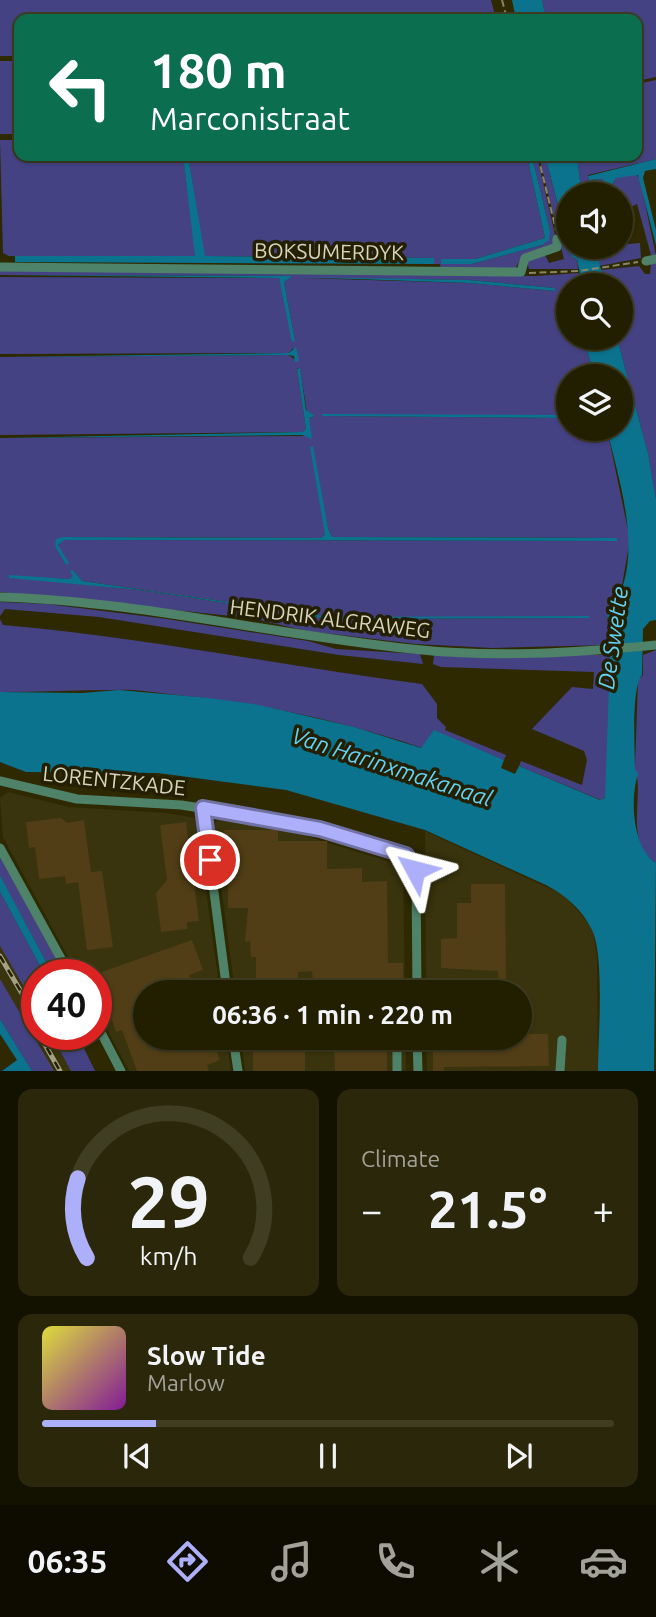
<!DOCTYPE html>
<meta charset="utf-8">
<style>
:root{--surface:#221f00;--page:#2a270a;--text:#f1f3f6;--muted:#a2a299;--line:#3f3d22;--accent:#adaffb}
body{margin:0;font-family:Ubuntu,sans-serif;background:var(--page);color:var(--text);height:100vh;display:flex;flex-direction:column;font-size:26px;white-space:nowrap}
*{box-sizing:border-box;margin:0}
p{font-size:23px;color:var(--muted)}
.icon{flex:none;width:38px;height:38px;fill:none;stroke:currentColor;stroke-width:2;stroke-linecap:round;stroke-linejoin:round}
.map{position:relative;height:1071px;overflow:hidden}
.panel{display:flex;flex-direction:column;gap:18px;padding:18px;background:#131100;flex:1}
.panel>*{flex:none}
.banner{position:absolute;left:14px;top:14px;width:628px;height:147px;border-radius:14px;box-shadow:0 2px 5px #0004,0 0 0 2px var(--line);background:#0b6e4f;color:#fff;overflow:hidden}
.controls{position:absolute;left:556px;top:182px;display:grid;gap:14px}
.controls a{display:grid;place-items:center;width:77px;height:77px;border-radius:50%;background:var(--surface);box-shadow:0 2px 5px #0004,0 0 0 2px var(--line);font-size:35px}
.speed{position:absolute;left:21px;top:959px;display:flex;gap:14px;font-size:35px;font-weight:700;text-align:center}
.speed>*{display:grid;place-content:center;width:91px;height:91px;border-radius:50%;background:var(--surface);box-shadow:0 2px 5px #0004,0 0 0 2px var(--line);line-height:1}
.speed .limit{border:10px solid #d22;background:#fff;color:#111}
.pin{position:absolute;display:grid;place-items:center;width:60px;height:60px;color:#fff;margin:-30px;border:4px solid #fff;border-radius:50%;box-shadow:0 2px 7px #0007}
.me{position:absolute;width:77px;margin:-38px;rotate:308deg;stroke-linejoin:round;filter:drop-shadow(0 0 5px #0008)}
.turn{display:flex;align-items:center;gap:24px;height:147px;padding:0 21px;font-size:32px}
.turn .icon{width:91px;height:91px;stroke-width:2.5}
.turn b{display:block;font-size:49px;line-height:60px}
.big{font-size:52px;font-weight:700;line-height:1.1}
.panel .widget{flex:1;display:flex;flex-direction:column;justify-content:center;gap:10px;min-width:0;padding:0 24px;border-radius:14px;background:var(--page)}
.panel .dial{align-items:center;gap:0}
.dial svg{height:182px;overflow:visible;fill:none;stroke:var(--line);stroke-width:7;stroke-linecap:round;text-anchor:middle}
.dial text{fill:var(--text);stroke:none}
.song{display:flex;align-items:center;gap:21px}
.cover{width:84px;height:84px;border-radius:10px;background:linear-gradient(135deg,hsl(60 70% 55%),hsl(290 70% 35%))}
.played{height:7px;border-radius:4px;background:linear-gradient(90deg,var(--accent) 20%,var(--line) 20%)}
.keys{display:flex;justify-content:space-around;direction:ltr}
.heat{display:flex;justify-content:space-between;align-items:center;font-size:38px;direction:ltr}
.panel .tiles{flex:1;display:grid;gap:18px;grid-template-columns:1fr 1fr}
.widget:last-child{grid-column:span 2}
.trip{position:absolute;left:133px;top:980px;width:399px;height:70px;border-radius:35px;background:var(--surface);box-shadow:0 2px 5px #0004,0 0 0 2px var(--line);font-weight:700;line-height:70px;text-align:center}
.tabs{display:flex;height:112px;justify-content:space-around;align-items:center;background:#0e0c00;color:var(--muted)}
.tabs .icon{width:49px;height:49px}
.tabs .selected{color:var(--accent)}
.tabs b{font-size:32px;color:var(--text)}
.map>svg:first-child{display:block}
.built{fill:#39340d}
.green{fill:#454284;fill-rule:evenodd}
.water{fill:#0b738e}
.building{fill:#513e16}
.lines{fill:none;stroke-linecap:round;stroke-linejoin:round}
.path{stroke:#898566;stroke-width:2;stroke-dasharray:7 3.5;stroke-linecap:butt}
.minor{stroke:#4e836a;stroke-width:9}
.rail-casing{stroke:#a3a084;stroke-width:5}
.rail{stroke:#231f00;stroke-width:2.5;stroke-dasharray:8;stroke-linecap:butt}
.route-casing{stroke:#7072a3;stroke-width:18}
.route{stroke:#adaffb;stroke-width:12}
.labels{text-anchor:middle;stroke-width:7;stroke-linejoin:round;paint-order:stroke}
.street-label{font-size:21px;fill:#d6d4bd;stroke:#231f00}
.water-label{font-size:23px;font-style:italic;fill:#63d0f4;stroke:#231f00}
</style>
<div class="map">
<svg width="656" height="1071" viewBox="0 0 656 1071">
<rect width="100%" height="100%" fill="#2e2900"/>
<path class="built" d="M8 792 69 807 166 813 196 818 220 992H145V1038H226L231 1071H129L96 1008V975H78L3 837 0 798Z
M219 820 293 832 403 866 405 992H235L213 824Z
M425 831 564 895 584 918 593 931 597 958 598 1071H427L426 1038H520V992H426Z
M0 892 45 975H37V1034H77L95 1071H32L0 1019Z
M241 1038H405L406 1071H245Z"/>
<path class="green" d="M0 0H491L496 19H19V56H0Z
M542 0H656V77L637 81V19H546Z
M0 61H19V134H0Z
M656 80V159L588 175 589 180 603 179 605 194H588L587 189 581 188 577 156H637V84Z
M0 140H19V156H183L196 256H9L3 253Z
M188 156H527L545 238 475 259H441L472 264 542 245 550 231 532 156H537L556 239 554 245 521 259 515 269 441 268 440 264H434V258L204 256Z
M539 156H545L569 247 572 257 577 259 578 269H529L527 261 545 255 549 263 564 259Z
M635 173 640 179 656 256 651 255 637 204 621 212V194H608L616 177Z
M640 243 641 258 599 266 594 247Z
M656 262V499L648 453 617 338H621V285H606L600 270 639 266 645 274H650L651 263Z
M0 270 535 276 579 273 582 285H569V292L566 290 565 294 569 298V338H583L595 376H569V415L322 416 569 418V429H607L630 540 622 585 607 617 610 642H605V645L492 648 416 644 307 631 251 618 0 592V438L308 436 309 418 315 416 307 412 300 369 297 368 306 429 302 432 0 435V357L288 355 298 361 293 348 289 353 0 354V277L279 278 295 341 284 282 293 276 0 275ZM300 278 469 280 555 288V291L469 283ZM311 447 328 528 332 537 617 538V541L63 540 58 545 66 565 55 545 63 537 321 538 325 534V528ZM73 570 82 581 332 617 589 618 331 619 140 590 9 577 69 579 74 576Z
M0 602 47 604 167 619 308 641 336 649 420 654 423 664 339 655 99 617 5 609 0 616Z
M0 619 3 625C144 637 282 666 422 684L437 704V718L446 727 445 730 506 755 504 760 434 731 422 748C342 721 260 703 176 695 157 693 137 689 118 690 78 690 39 692 0 692Z
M656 650V863C623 840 645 798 635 768L638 680 643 675V655Z
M434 655H606L611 658 606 797 601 800 519 766 521 761 582 785 587 760 584 751 532 729 572 687 593 689 594 672 441 667 433 664Z
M0 856 65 975H53L0 876Z
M0 892 45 975H37V1009L0 946Z
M0 979 54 1071H32L0 1019Z
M51 1034H77L95 1071H71Z"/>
<path class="water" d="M512 0H542L546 19H516Z
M183 156H188L205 256 434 258V264L15 262V256H195Z
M527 156H532L550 231 549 240 542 245 472 264H441V259H475L545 238Z
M545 156H577L581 188 587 189 588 194H569V246Z
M656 159V169L645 171 643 178 656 230V245L638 175 616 178 608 191 617 194H605L603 179 589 180 588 176Z
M569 247H594L606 285H582L577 259 572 257Z
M0 275 293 276 284 282 295 341 292 342 279 278Z
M300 277 469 280 555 288V291L469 283Z
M583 338H617L648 453 656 499V620L650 621 643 629 642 675C631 688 635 749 635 768L638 774C630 799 632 847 656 863L654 1071H598C598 1038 605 957 592 930 582 909 565 895 546 885L425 830 286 790 158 773 26 772 0 762V692L82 693 119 690 209 698 259 705 354 727 421 748 434 730 504 760 501 768 515 774 519 766 600 800 605 798 611 631 607 616C648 564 620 486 607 429H621V376H595Z
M296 347 299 361 295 362 294 356 288 355 0 357 289 353Z
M300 368 306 410 315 416 309 418 312 439 302 435 0 438 302 432 306 429 297 369Z
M322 414 569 415V418L322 416Z
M313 446 328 528 332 537 617 538V541L64 540 58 545 69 563 66 565 55 546 56 539 63 537 321 538 325 534 310 447Z
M73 570 82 581 332 617 589 616V618L331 619 140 590 9 578V575L69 579 73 576 70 571Z
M0 876 2 879 53 975H45L0 892Z
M0 1019 32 1071H2L17 1060 0 1034Z"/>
<path class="building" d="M61 818 67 823 84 820 91 872 102 871 113 947 87 950 78 882 66 884 65 876 39 879 35 847 29 848 26 822Z
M186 822 199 921 187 922V929L161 932 156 893 167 880 160 825Z
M224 830H278V841H327V869L362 868V882L387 881 388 963H403V992H314L312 971 298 972V992H247V987H240V978H256V957H251L250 941 245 942 248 908H228V882H224Z
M471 884H505L506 989H499L498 971 441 968V939L457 938V903H471Z
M192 940 203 970 189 975 195 992H145V1038H211L220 1060 207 1065 209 1071H137L122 1030 116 1032 107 1005 102 1007 96 990V974Z
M520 1034H548L549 1066 444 1067V1071H433V1038H520Z
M253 1038H305V1071H253Z
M334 1038H387V1071H335Z"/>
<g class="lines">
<path class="path" d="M502 0 507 19
M538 156 556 230
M529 273 579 271 638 262"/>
<path class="minor" d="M646 261 656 259
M0 267 521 272 525 258 557 247V239
M0 597C138 601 274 635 412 649 492 658 575 653 656 645
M0 781 77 799 181 805 278 820 406 855 414 864 416 876 417 992
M203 808 227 992
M0 848 70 975
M96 1023 121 1071
M233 1038 238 1071
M397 1038V1071
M417 1038 418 1071
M560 1071 562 1040"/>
<g class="rail-casing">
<path id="rail" d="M0 956 37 1019
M39 1034 60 1071"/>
</g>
<use href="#rail" class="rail"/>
</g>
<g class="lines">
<g class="route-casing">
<path id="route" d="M210 860 203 808 320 829 406 855 415 870"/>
</g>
<use href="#route" class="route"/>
</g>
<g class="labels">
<g class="street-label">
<text transform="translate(329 252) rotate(1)" y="7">BOKSUMERDYK</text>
<text transform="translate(330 619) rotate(7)" y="7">HENDRIK ALGRAWEG</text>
<text transform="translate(114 781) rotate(6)" y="7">LORENTZKADE</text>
</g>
<g class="water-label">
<text transform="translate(613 638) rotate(-82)" y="8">De Swette</text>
<text transform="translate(392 767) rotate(18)" y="8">Van Harinxmakanaal</text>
</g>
</g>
</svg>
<div class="controls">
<a><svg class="icon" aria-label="sound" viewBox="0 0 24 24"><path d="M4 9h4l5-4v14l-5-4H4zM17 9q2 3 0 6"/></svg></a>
<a><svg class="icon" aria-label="search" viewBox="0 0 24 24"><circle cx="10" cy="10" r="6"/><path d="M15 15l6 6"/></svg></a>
<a><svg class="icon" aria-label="layers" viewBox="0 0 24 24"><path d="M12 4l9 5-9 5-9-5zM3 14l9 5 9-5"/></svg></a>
</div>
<div class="speed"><div class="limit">40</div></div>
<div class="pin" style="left:210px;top:860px;background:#d93025"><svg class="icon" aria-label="arrive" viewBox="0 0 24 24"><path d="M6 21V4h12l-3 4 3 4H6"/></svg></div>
<svg class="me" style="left:415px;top:870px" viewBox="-20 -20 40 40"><path d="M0-17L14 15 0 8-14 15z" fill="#adaffb" stroke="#fff" stroke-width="4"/></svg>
<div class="trip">06:36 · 1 min · 220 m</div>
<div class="banner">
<div class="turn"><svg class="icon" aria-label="left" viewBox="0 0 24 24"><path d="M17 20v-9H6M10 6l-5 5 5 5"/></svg><div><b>180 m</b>Marconistraat</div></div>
</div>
</div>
<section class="panel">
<div class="tiles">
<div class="widget dial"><svg viewBox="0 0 100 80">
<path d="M14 69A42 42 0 1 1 86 69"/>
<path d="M14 69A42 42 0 0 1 10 34" stroke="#adaffb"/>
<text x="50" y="56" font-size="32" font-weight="700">29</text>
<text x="50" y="72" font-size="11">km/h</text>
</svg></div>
<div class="widget"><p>Climate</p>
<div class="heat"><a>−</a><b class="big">21.5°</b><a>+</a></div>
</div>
<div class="widget">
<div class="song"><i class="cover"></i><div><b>Slow Tide</b><p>Marlow</p></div></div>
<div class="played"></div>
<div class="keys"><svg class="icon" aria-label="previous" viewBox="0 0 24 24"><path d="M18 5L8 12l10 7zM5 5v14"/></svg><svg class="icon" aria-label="pause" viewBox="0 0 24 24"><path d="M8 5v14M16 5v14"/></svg><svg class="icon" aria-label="next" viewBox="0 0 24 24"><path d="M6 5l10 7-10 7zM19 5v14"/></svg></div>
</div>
</div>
</section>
<nav class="tabs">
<b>06:35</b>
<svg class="icon selected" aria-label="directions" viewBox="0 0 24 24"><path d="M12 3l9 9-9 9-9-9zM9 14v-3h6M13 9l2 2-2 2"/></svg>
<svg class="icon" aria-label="music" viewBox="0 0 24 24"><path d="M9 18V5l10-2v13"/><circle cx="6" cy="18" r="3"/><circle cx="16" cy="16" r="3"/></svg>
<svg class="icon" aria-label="phone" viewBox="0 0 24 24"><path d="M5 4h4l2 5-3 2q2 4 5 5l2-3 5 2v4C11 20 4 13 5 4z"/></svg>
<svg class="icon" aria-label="climate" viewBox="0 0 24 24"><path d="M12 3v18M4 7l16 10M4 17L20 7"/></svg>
<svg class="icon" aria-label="car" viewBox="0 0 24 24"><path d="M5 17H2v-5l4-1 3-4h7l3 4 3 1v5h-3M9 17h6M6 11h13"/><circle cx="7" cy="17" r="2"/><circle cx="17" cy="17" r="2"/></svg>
</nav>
